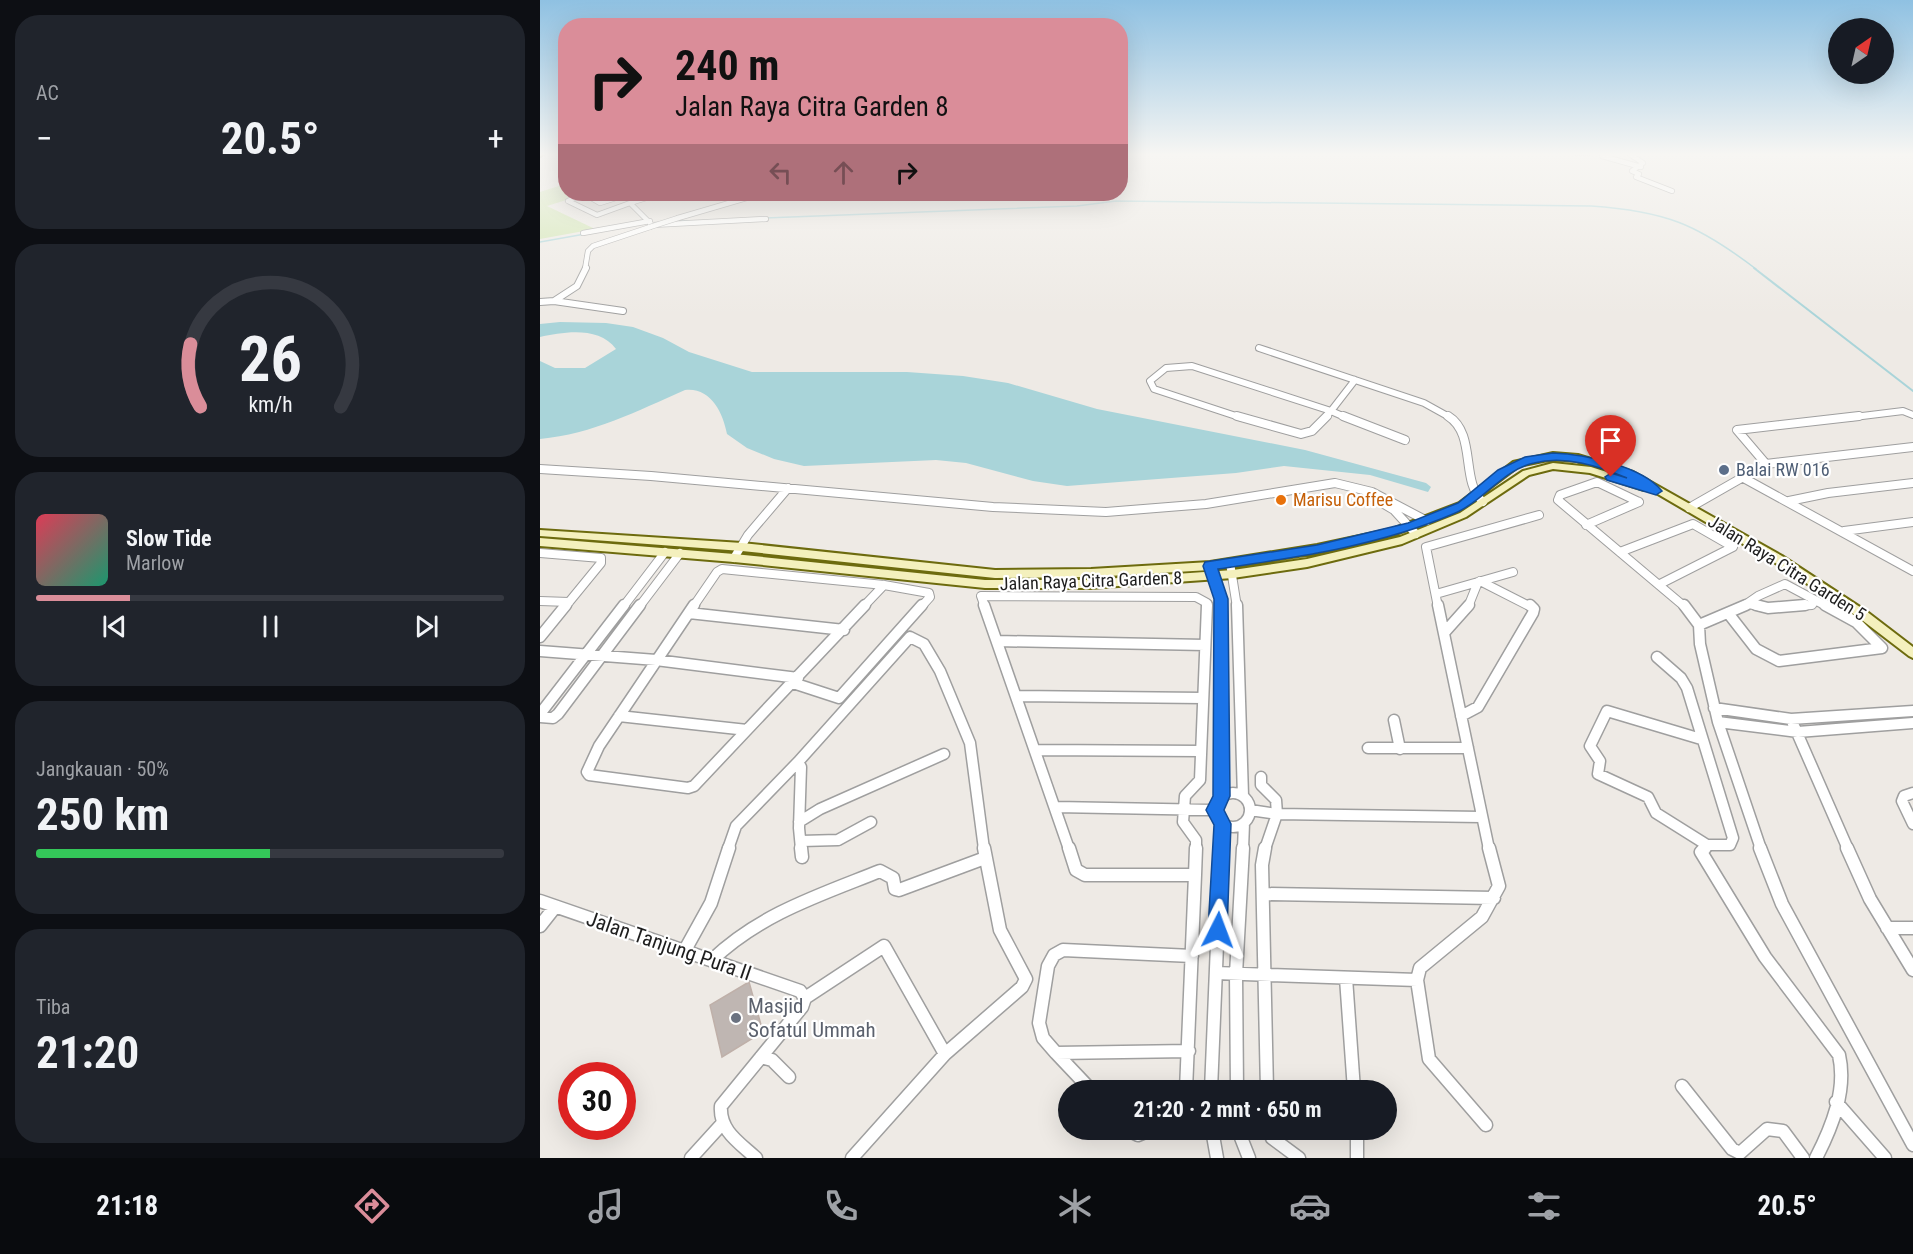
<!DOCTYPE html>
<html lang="id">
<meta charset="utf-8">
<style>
:root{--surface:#171b24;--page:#20242c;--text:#f1f3f6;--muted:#9ea1a6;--line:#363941;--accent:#da8d99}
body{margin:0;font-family:"Roboto Condensed",sans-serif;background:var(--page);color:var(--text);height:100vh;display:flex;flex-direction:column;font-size:22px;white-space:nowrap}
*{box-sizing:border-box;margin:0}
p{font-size:20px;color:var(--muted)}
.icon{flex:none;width:33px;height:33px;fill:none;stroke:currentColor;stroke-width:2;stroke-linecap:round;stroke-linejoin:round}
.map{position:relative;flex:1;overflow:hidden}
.sheet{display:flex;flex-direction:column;gap:15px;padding:15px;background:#0d0f14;width:540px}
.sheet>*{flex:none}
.top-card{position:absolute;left:18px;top:18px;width:570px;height:183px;border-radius:24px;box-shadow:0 6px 24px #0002;background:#da8d99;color:#111;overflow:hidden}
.needle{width:39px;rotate:34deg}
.fabs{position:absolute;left:1288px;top:18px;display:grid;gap:12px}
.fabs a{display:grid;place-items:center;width:66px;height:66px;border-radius:50%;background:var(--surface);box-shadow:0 6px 24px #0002;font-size:30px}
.speed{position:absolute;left:18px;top:1062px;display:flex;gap:12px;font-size:30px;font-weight:700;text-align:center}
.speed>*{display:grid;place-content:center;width:78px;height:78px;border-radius:50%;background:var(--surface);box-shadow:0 6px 24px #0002;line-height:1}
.speed .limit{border:9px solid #d22;background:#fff;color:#111}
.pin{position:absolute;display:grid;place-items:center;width:51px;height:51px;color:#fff;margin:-62px -26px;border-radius:50% 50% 50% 0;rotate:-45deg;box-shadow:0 0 6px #0007}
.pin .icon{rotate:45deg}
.me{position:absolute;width:66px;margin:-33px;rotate:3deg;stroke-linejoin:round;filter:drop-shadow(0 0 4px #0008)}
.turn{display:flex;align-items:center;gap:21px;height:126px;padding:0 18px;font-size:27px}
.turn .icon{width:78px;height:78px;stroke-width:2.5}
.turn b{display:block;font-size:42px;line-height:51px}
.lanes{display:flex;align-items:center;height:57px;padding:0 18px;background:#0003;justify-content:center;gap:30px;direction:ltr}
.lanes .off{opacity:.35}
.big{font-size:45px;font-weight:700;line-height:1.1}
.sheet .card{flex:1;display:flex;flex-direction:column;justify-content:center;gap:9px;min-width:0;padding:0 21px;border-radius:24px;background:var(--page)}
.sheet .dial{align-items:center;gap:0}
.dial svg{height:156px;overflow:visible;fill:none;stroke:var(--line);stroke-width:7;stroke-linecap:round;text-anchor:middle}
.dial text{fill:var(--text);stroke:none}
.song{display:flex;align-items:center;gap:18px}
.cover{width:72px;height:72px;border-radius:9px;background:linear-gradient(135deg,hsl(350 70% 55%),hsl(160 70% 35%))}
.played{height:6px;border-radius:3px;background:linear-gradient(90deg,var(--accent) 20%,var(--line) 20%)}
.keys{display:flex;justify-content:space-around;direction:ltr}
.heat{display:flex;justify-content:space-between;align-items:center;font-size:33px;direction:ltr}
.charge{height:9px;border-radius:4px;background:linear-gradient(90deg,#34c759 50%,var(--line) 0)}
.trip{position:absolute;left:518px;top:1080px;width:339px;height:60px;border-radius:30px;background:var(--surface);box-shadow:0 6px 24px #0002;font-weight:700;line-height:60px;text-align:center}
.menu{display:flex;height:96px;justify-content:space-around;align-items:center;background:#090b0e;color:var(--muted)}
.menu .icon{width:42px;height:42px}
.menu .on{color:var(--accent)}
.menu b{font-size:27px;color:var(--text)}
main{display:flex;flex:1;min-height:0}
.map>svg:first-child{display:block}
.grass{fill:#d0e5af}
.water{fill:#a9d4d9}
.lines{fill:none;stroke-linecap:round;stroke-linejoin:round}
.stream-far1{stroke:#a9d4d9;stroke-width:1.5}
.stream{stroke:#a9d4d9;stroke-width:2}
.building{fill:#bfb6b2;stroke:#bfb0a9;stroke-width:1.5}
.street-far4-casing{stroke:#9f9f9f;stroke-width:6}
.street-far3-casing{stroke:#9f9f9f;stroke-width:8}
.street-far2-casing{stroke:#9f9f9f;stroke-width:10}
.street-far1-casing{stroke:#9f9f9f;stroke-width:13}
.street-casing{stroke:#9f9f9f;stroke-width:15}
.secondary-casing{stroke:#6d6b0e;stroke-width:4}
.street-far4{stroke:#fff;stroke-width:4.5}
.street-far3{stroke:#fff;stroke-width:6}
.street-far2{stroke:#fff;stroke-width:8}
.street-far1{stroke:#fff;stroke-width:10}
.street{stroke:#fff;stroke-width:12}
.secondary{fill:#f4f0bd;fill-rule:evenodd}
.street-bridge-casing{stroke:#9f9f9f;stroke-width:6;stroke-linecap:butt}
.street-bridge{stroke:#fff;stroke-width:4.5}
.route{fill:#1a73e8;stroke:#114b97;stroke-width:1.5}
.service-dot{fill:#5c6f8a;stroke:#fff;stroke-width:2}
.food-dot{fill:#e8710a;stroke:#fff;stroke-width:2}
.worship-dot{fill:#6b7280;stroke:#fff;stroke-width:2}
.labels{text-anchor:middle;stroke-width:4.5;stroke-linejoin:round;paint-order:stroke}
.service-label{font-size:18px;fill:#4e5e75;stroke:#fff;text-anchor:start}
.food-label{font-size:18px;fill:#c56008;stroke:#fff;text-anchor:start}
.street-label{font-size:18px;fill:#1e1e1e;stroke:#fff}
.near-street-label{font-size:21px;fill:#1e1e1e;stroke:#fff}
.near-worship-label{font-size:21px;fill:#5b616d;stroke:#fff;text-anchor:start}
</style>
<main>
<section class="sheet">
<div class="card"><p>AC</p>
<div class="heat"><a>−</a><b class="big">20.5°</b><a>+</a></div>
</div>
<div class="card dial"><svg viewBox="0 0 100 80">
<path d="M14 69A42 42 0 1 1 86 69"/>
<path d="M14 69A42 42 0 0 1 9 37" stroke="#da8d99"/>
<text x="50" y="56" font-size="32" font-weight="700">26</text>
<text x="50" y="72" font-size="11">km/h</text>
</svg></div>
<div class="card">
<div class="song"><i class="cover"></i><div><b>Slow Tide</b><p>Marlow</p></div></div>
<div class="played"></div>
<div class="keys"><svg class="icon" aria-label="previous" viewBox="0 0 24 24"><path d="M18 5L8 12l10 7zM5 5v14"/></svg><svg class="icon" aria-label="pause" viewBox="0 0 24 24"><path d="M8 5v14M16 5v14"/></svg><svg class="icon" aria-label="next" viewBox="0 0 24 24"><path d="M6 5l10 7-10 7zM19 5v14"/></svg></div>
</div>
<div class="card"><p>Jangkauan · 50%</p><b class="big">250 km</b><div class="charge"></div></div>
<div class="card"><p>Tiba</p><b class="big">21:20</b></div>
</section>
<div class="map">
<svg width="1373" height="1158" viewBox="0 0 1373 1158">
<rect width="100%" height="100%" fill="#eeeae5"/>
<path class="grass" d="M25 184 26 194 39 196 7 206 55 229 0 239V192Z"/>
<path class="water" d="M20 322 66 323 93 327 123 338 149 352 212 372H367L423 376 468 383 557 409 765 450 886 483 891 487 888 492 830 475 744 466 696 473 527 486 493 481 426 463 396 460 264 466 234 459 207 448 187 434C183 412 170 387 145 390 97 411 53 434 0 439V361L15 368H45L76 349C59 326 24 332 0 337V324Z"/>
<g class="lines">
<path class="stream-far1" d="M225 218 537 206 576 201 1051 206C1125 211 1157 224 1216 269
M132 221H152
M0 242 45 234"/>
<path class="stream" d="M1214 268 1373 391"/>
</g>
<path class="building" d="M209 982 223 1032 182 1057 170 1005Z"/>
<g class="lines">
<g class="street-far4-casing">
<path id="street-far4" d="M1036 153H1049
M1076 153 1062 156 1101 167
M1088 153 1103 163 1092 171 1099 174 1096 177 1132 191
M43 194 28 201 57 215 90 203
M119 194 90 203 112 225 226 219
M53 199 60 203 82 196
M138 218 220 194
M43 233 110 221
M45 269 48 251 53 246 110 227"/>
</g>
<g class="street-far3-casing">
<path id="street-far3" d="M14 301 37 286 46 268
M0 302 14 301 83 311
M719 348 884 403 911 418
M791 411 807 418
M791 411 815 380
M702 418 614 389 610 381 626 368 652 366 791 411
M785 418 791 411
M1306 418 1363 411 1373 415"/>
</g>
<g class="street-far2-casing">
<path id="street-far2" d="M697 416 761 434 772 431 787 416
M803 416 865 440
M908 416C937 434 920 482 943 502
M1226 464 1197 430 1319 416
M0 469 111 476 453 507 566 512 666 504 795 483 832 492 887 521
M1200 476 1373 571
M827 494 854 510 876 534
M1249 501 1288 493 1373 483
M1099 502 1057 482 1020 495 1018 500 1145 607
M1149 508 1226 464 1373 447
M1046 525 1099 502
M1304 531 1373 522
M1080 552 1153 524 1193 547 1120 584
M0 553 61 558V563L25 607
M194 558 208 535 248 488
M690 563 697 607
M671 569 681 607
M940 581 991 607
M344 585 389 593 390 597 381 607
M896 594 973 572
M0 601 29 602
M1209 604 1223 607
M83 607 125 552
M99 607 140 553
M153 607 177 572 182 569 344 585
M323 607 344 585
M445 607 441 596 656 597 667 603V607
M898 607 886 547 999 515
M928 607 938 582
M1202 607 1218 596 1245 584 1288 607
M1243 607 1272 605 1274 602"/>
</g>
<g class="street-far1-casing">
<path id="street-far1" d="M154 605 59 746 47 772 49 775 148 788 154 786 325 605
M444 605 529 849
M681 605 682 797
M697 605 703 796
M898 605 949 849
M1144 605 1159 625 1160 644 1178 722 1221 849
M1216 605 1228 608 1265 605
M149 613 304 630
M1188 613 1216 649 1239 661 1342 648 1316 622 1285 605
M1159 625 1206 605
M904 633 929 605
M0 637 26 605
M457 641 665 645
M0 651 116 660 258 678
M1117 657 1141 678 1147 688 1193 838 1190 845H1167L1116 813 1108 797 1058 774 1060 761 1050 746 1067 711 1161 739
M253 683 299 698 382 605
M476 696 663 698
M1174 708 1251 719 1373 711
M0 714 84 605
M79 716 207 730
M921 716 938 707 993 613 994 609 990 605
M0 717 13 718 18 714 100 605
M1251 719 1308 849
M854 720 860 749
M1178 722 1258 732 1373 723
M828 748H928
M496 750 661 751
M258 762 261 767 259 828 261 849
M721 777V785L736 800 737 814 725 849
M676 810a17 17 0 1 1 34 0a17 17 0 1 1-34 0Z
M1373 793 1364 796 1362 801 1373 824
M516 807 675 810
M710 810 737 814 941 817
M259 822 280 809 404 754
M261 841 298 840 331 822
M188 849 196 826 258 762 370 637 384 644 400 671 430 743 444 849
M656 849V840L643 822 645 796 660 780 667 605
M681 849 682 824
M703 849 704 823
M1163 849 1167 845"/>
</g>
<g class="street-casing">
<path id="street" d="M261 848 262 857
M529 848 536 870 545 875H655
M725 848 722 865 727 1090
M1165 848 1161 852 1225 957 1299 1055C1307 1090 1292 1127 1276 1158
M1220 848 1242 904 1373 1145
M1307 848 1330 899 1373 970
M655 875 656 848
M723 894 954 898
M0 901 260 991 265 998
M0 926 15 907
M1347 928H1373
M145 950 171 903 189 848
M172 960C220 914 280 895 340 871L353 878 355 889 359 890 445 858
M676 973 877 980
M806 978 814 1090
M265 998 344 946 405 1054
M649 1051 516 1053 503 1038 499 1023 508 966 514 955 523 950 652 956
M516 1053 551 1090
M221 1057 232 1060 249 1077
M1142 1086 1192 1149 1200 1153 1227 1129 1243 1131 1263 1158
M646 1090 655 875
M671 1090 681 848
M697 1090 696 974 703 848
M1296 1102 1345 1158
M946 1125 889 1059 877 980 880 968 942 917 959 886 949 848
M588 1130 598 1135 610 1130
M672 1130 677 1158
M698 1130 709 1158
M729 1130 732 1138 759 1158
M817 1130V1158
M151 1158 181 1125
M216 1158C200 1143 179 1131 181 1106L262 1007 265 998
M312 1158 405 1054 482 987 486 979 460 930 444 848"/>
</g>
<g class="secondary-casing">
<path id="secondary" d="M0 153H5L0 156Z
M1013 453 1038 455 1093 472 1242 556 1326 611 1373 647V658L1369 656 1318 617 1234 562 1111 490H1104L1050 473 1013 469 989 475 926 517 862 544 767 567 693 578 550 588H445L194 562 0 546V538L194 554 445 580H550L693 570 767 559 860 537 920 513 983 471 1013 463 1051 467 1095 481 1087 476 1037 461 1013 459 979 466 925 507 854 535 777 553 670 570 551 577 455 578 202 551 0 536V530L202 543 455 570 551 569 670 562 777 545 852 529 919 503 973 462Z"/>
</g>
<use href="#street-far4" class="street-far4"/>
<use href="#street-far3" class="street-far3"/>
<use href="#street-far2" class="street-far2"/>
<use href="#street-far1" class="street-far1"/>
<use href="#street" class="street"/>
<use href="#secondary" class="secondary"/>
<g class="street-bridge-casing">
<path id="street-bridge" d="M110 227 138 218"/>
</g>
<use href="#street-bridge" class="street-bridge"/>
</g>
<linearGradient id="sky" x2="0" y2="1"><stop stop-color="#8fc1e2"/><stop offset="0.49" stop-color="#f7f6f3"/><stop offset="1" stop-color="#f7f6f3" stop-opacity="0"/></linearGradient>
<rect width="1373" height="315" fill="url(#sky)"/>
<path class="route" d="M1013 453C1044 454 1102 466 1122 491L1116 495 1067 480 1065 477 1071 473 1087 478C1058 466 1025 455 994 463 962 470 943 502 913 514 838 546 758 557 678 569L688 599 690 796 684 810 691 824 687 930 685 937 678 940 671 937 668 930 674 825 666 810 673 796 674 599 663 566 665 562 777 545 868 523 918 503 958 470 985 457Z"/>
<circle class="service-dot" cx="1184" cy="470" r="6"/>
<circle class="food-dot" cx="741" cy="500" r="6"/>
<circle class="worship-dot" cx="196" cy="1018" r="6"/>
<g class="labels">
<g class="service-label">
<text x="1196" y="476">Balai RW 016</text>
</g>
<g class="food-label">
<text x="753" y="506">Marisu Coffee</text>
</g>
<g class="street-label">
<text transform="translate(1247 568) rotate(32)" y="6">Jalan Raya Citra Garden 5</text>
<text transform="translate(551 581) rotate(-2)" y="6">Jalan Raya Citra Garden 8</text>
</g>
<g class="near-street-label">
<text transform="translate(129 946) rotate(19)" y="7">Jalan Tanjung Pura II</text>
</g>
<g class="near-worship-label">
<text x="208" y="1013">Masjid<tspan x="208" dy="24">Sofatul Ummah</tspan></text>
</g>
</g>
</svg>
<div class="fabs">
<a><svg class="needle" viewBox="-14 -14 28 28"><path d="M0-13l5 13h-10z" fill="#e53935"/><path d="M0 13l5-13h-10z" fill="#9ea1a6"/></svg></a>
</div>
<div class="speed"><div class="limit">30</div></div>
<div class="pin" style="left:1071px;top:477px;background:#d93025"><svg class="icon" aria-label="arrive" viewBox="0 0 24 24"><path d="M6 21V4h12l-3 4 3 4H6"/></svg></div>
<svg class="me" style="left:678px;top:930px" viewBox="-20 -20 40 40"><path d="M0-17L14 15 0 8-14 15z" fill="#1a73e8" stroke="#fff" stroke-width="4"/></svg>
<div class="trip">21:20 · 2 mnt · 650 m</div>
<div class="top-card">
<div class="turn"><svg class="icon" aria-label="right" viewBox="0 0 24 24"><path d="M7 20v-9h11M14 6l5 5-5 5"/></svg><div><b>240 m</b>Jalan Raya Citra Garden 8</div></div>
<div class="lanes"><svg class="icon off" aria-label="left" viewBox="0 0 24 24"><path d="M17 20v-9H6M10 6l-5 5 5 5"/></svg><svg class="icon off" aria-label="ahead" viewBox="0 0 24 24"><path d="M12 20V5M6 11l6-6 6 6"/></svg><svg class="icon" aria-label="right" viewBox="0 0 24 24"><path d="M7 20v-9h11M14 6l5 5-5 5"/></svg></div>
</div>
</div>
</main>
<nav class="menu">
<b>21:18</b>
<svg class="icon on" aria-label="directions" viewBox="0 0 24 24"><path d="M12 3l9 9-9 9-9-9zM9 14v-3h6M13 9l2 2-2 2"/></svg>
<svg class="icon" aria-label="music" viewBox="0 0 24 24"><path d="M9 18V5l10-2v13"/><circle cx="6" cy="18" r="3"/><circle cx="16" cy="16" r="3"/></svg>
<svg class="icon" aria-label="phone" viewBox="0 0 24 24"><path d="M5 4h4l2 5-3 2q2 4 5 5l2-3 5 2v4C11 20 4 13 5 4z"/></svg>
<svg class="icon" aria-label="climate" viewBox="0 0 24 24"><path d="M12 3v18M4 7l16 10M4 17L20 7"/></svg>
<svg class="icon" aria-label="car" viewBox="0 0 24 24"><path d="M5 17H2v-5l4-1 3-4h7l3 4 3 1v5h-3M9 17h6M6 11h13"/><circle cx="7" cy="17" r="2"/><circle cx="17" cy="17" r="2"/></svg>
<svg class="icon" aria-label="filters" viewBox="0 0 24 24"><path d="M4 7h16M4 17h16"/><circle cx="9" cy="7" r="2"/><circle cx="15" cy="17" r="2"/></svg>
<b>20.5°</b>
</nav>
